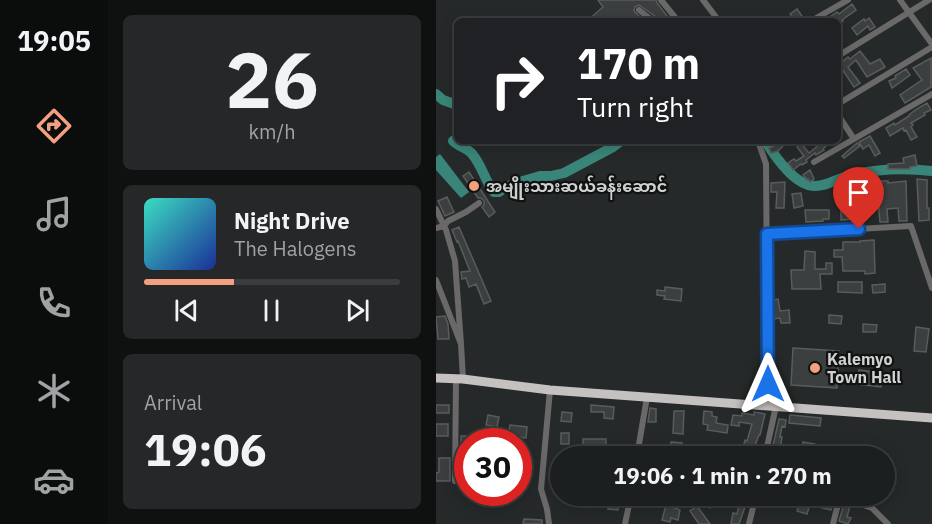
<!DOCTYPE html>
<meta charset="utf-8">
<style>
:root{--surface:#1c1f1f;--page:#252728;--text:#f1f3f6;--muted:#a0a2a4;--line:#3a3d3d;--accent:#f2a07f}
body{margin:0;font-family:"IBM Plex Sans","Noto Sans Myanmar",sans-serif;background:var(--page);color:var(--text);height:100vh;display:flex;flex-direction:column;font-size:22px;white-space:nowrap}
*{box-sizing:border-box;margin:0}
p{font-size:20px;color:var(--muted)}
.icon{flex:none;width:33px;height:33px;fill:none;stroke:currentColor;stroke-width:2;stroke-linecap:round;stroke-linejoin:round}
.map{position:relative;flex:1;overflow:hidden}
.details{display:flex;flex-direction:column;gap:15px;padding:15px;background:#0f1111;width:328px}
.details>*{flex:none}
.hud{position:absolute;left:18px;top:18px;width:387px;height:126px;border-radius:9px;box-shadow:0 3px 15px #0003,0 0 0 2px var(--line);background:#202124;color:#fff;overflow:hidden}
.speed{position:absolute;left:18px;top:428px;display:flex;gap:12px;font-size:30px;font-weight:700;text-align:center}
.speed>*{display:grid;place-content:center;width:78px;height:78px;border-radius:50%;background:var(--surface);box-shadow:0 3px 15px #0003,0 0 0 2px var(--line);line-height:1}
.speed .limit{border:9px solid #d22;background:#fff;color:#111}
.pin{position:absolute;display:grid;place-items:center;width:51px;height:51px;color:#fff;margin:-62px -26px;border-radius:50% 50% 50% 0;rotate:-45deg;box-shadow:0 0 6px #0007}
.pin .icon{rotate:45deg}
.me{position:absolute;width:66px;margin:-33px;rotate:0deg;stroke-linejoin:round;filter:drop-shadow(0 0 4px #0008)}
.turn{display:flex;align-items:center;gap:21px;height:126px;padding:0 24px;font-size:27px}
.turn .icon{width:78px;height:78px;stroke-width:2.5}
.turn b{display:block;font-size:42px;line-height:51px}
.big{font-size:45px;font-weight:700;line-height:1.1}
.details .card{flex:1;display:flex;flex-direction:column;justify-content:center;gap:9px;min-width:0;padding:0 21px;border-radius:9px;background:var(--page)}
.details .dial{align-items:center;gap:0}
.dial b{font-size:78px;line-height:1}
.song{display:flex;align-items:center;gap:18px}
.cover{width:72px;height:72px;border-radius:9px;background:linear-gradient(135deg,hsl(170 70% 55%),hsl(230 70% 35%))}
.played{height:6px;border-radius:3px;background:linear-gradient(90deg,var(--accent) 35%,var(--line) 35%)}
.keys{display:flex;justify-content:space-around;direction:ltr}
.trip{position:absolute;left:114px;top:446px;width:345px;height:60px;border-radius:30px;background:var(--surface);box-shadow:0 3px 15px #0003,0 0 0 2px var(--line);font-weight:700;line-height:60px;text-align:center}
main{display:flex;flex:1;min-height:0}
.tab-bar{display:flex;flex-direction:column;width:108px;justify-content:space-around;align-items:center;background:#0b0c0c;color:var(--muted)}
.tab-bar .icon{width:42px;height:42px}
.tab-bar .on{color:var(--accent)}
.tab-bar b{font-size:27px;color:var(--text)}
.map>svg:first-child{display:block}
.water{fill:#3a8579}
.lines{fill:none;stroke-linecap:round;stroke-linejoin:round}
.river{stroke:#3a8579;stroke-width:10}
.building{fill:#3c3f3f;stroke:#595c5c;stroke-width:1.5}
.minor{stroke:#6a6868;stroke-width:6}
.highway{stroke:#c5c1c0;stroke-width:9}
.route-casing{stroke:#114b97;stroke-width:15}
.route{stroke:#1a73e8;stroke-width:10}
.poi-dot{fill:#f2a07f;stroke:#101211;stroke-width:2}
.labels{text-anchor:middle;stroke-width:4.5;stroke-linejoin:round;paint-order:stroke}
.poi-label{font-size:16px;font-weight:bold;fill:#cfd1d1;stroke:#101211;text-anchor:start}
</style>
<main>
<nav class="tab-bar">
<b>19:05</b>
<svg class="icon on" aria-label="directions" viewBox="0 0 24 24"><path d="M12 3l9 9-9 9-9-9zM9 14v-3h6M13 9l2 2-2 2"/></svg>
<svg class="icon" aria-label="music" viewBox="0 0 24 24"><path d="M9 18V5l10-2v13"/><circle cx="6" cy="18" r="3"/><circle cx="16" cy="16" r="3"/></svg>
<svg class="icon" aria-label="phone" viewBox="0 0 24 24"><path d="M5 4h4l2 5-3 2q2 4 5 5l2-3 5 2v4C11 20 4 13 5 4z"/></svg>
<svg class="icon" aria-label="climate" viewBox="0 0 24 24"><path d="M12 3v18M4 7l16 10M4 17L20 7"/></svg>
<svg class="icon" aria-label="car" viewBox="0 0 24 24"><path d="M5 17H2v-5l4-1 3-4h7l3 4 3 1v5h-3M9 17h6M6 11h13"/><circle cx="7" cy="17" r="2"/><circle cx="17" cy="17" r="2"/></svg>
</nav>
<section class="details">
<div class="card dial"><b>26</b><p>km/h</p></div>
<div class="card">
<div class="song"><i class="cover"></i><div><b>Night Drive</b><p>The Halogens</p></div></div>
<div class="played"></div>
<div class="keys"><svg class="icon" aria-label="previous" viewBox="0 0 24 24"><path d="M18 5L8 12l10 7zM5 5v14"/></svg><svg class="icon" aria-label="pause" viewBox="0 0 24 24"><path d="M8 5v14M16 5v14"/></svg><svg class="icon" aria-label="next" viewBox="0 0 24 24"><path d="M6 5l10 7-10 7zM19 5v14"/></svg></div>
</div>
<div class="card"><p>Arrival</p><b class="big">19:06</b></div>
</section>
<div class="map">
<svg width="496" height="524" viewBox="0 0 496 524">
<rect width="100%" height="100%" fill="#262929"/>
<path class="water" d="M4 154 33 192 25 198 0 170V157Z"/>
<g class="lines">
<path class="river" d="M0 94 7 100 21 105
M21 138 17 141C23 147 32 148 37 155 46 166 49 181 58 192H63L70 187 80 183 104 176H115L128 173 177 147 185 141
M329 141C339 156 359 187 380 186 393 186 403 177 416 175 441 169 470 168 496 171"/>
</g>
<path class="building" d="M162 0H220L221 3 235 21H222L220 17 203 5 199 7 198 11 208 21H151L167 7Z
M416 4 420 10 406 20 407 21 403 24 402 21H388L401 12 403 14Z
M361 9 366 16 359 21 354 14Z
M433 18 439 27 434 30 432 26 421 35 416 28 428 19 429 21Z
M424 51 434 64 444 59 449 67 431 77 420 60 412 67 424 83 418 87 406 69 402 72V62L406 60 407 61 412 57 414 59Z
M495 58V87L469 103 464 95 486 80 477 68Z
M470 69 474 75 456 88 453 81 460 78 459 76Z
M491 103 495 110 488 113 489 115 475 123 477 125 475 127 481 137 475 140 470 130 468 131 467 128 454 136 450 128 458 123 459 125 473 116V115L479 110Z
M434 136 444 153 439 156 433 145 427 149 423 142Z
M343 141 347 146 342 151 335 153 333 148 338 146Z
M383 141H395L387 149 388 150 380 155 379 153 370 160 371 162 366 165 365 164 357 170 352 163 358 159 360 161 368 156 361 147 365 143 373 153 385 143Z
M421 143 424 146 408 158 406 156Z
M479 155 481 166 474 167V169H452V164L468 163 467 158Z
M374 170 378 179 374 182 372 179 371 180 367 175Z
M33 172 59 212 53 217 46 207 48 205V201L45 198H42L27 176Z
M435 179V181H452V183L470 181 471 221H463L462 208 451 209 452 222H444L441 191H428L429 220 420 221V219L405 220V193L417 194 415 183 423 181V180Z
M481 179 491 180V208H493V220L483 221Z
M349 182 348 208H340L341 192H335V183Z
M365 193 367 206 358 208 356 194Z
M11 197 18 212 9 216 2 201Z
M369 210H393V219H387V221L370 222Z
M23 227 55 301 48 304 40 284 33 287 30 278 26 279 25 272 34 271 22 241 21 242 16 230Z
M438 240 439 273 429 274V271H407L406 257H398V250H407V242H424V241Z
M369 251 379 252V269H390V263H396V274H384L385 289H356L355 270H368Z
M402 282H426V293L402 292Z
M449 284V292L437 293 436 285Z
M229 287 246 289 245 301 228 299 229 296 221 295V290L229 291Z
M342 299 344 311 353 310 354 323H345L344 318 338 319 336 300Z
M393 315 406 316 405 324 393 323Z
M9 316 12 324 13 339H2L0 317Z
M427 324 441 325 440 332H427Z
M480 327 493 329 490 352 478 351Z
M357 348 403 351 401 388 355 385Z
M423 370 447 373 445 387 421 384Z
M0 405H13V413H0Z
M155 405 178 407 177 419 168 418V412H155Z
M214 408 220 409V422H212Z
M238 411H248L247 434 237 433Z
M268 411 276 412V416L281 417 280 423 292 425 291 433 271 430 272 425 267 424Z
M126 412 136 413 135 422 125 421Z
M318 412 329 414 324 435H323L317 451 307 448 309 440 311 441 316 424 303 422V426L295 425 297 415 306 416V413L318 415Z
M52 415 63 417 61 427 50 425Z
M354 415 385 418 384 426 353 423Z
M343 419 350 420 349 427 346 426 344 437H346L343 456H340L335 454Z
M0 424H12V436H0Z
M74 425 91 427 90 438 72 436Z
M125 433H133V444H125Z
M25 436H31V448H25Z
M147 439H170V447H147Z
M235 442 246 443V447L260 448 259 456 244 455V456H233Z
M367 442 379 444 377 456H372L373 451 366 450Z
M3 458H14V481H0V473L3 472Z
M210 495H220L219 506 209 505Z
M260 495H268L278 500 274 508 258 500Z
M366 495 376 498 371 514 361 511 363 505 356 504 358 498 364 500Z
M389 497 397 500 395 510 386 508Z
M174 499 183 501 182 510 172 509Z
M408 504 414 506 411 517 415 518 412 524 403 521Z
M230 505 244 510 242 520 235 518 234 522 226 520Z
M261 506 274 524H263L254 511Z
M303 506 309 507 303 524H295L297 513 301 514Z
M88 519 106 520V524H87Z"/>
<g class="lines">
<path class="minor" d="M225 0 242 21
M267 0 283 21
M464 0 496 44
M203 10 217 21
M375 21 412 0
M402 56 493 0
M402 104 496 47
M402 115 418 139
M322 141 330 164 332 406
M378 162 496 94
M0 209 10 230 19 261 25 344
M0 228 8 226 12 221 30 212 43 203
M331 234 475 226 496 288
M0 280 25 344 27 379
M201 456 211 397
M329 456 340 406
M19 481 20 378
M399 495 436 508 452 524
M113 524 111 509 105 489 114 390
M189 524 195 495
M313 524 320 495
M397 524 404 496"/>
<path class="highway" d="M0 378 27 379 114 390 496 418"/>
</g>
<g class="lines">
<g class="route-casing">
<path id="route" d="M332 384 331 234 423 229"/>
</g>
<use href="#route" class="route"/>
</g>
<g class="poi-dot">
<circle cx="38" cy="186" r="6"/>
<circle cx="379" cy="368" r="6"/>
</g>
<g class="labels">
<g class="poi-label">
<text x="50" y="192">အမျိုးသားဆယ်ခန်းဆောင်</text>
<text x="391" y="365">Kalemyo<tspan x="391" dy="18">Town Hall</tspan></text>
</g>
</g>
</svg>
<div class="speed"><div class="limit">30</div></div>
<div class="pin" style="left:423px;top:229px;background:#d93025"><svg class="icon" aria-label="arrive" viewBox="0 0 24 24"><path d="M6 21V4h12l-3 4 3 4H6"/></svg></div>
<svg class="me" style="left:332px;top:384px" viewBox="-20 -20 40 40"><path d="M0-17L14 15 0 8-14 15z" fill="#1a73e8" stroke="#fff" stroke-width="4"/></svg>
<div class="trip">19:06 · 1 min · 270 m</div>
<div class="hud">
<div class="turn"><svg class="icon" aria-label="right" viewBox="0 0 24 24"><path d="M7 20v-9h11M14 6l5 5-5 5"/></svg><div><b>170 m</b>Turn right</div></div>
</div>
</div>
</main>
